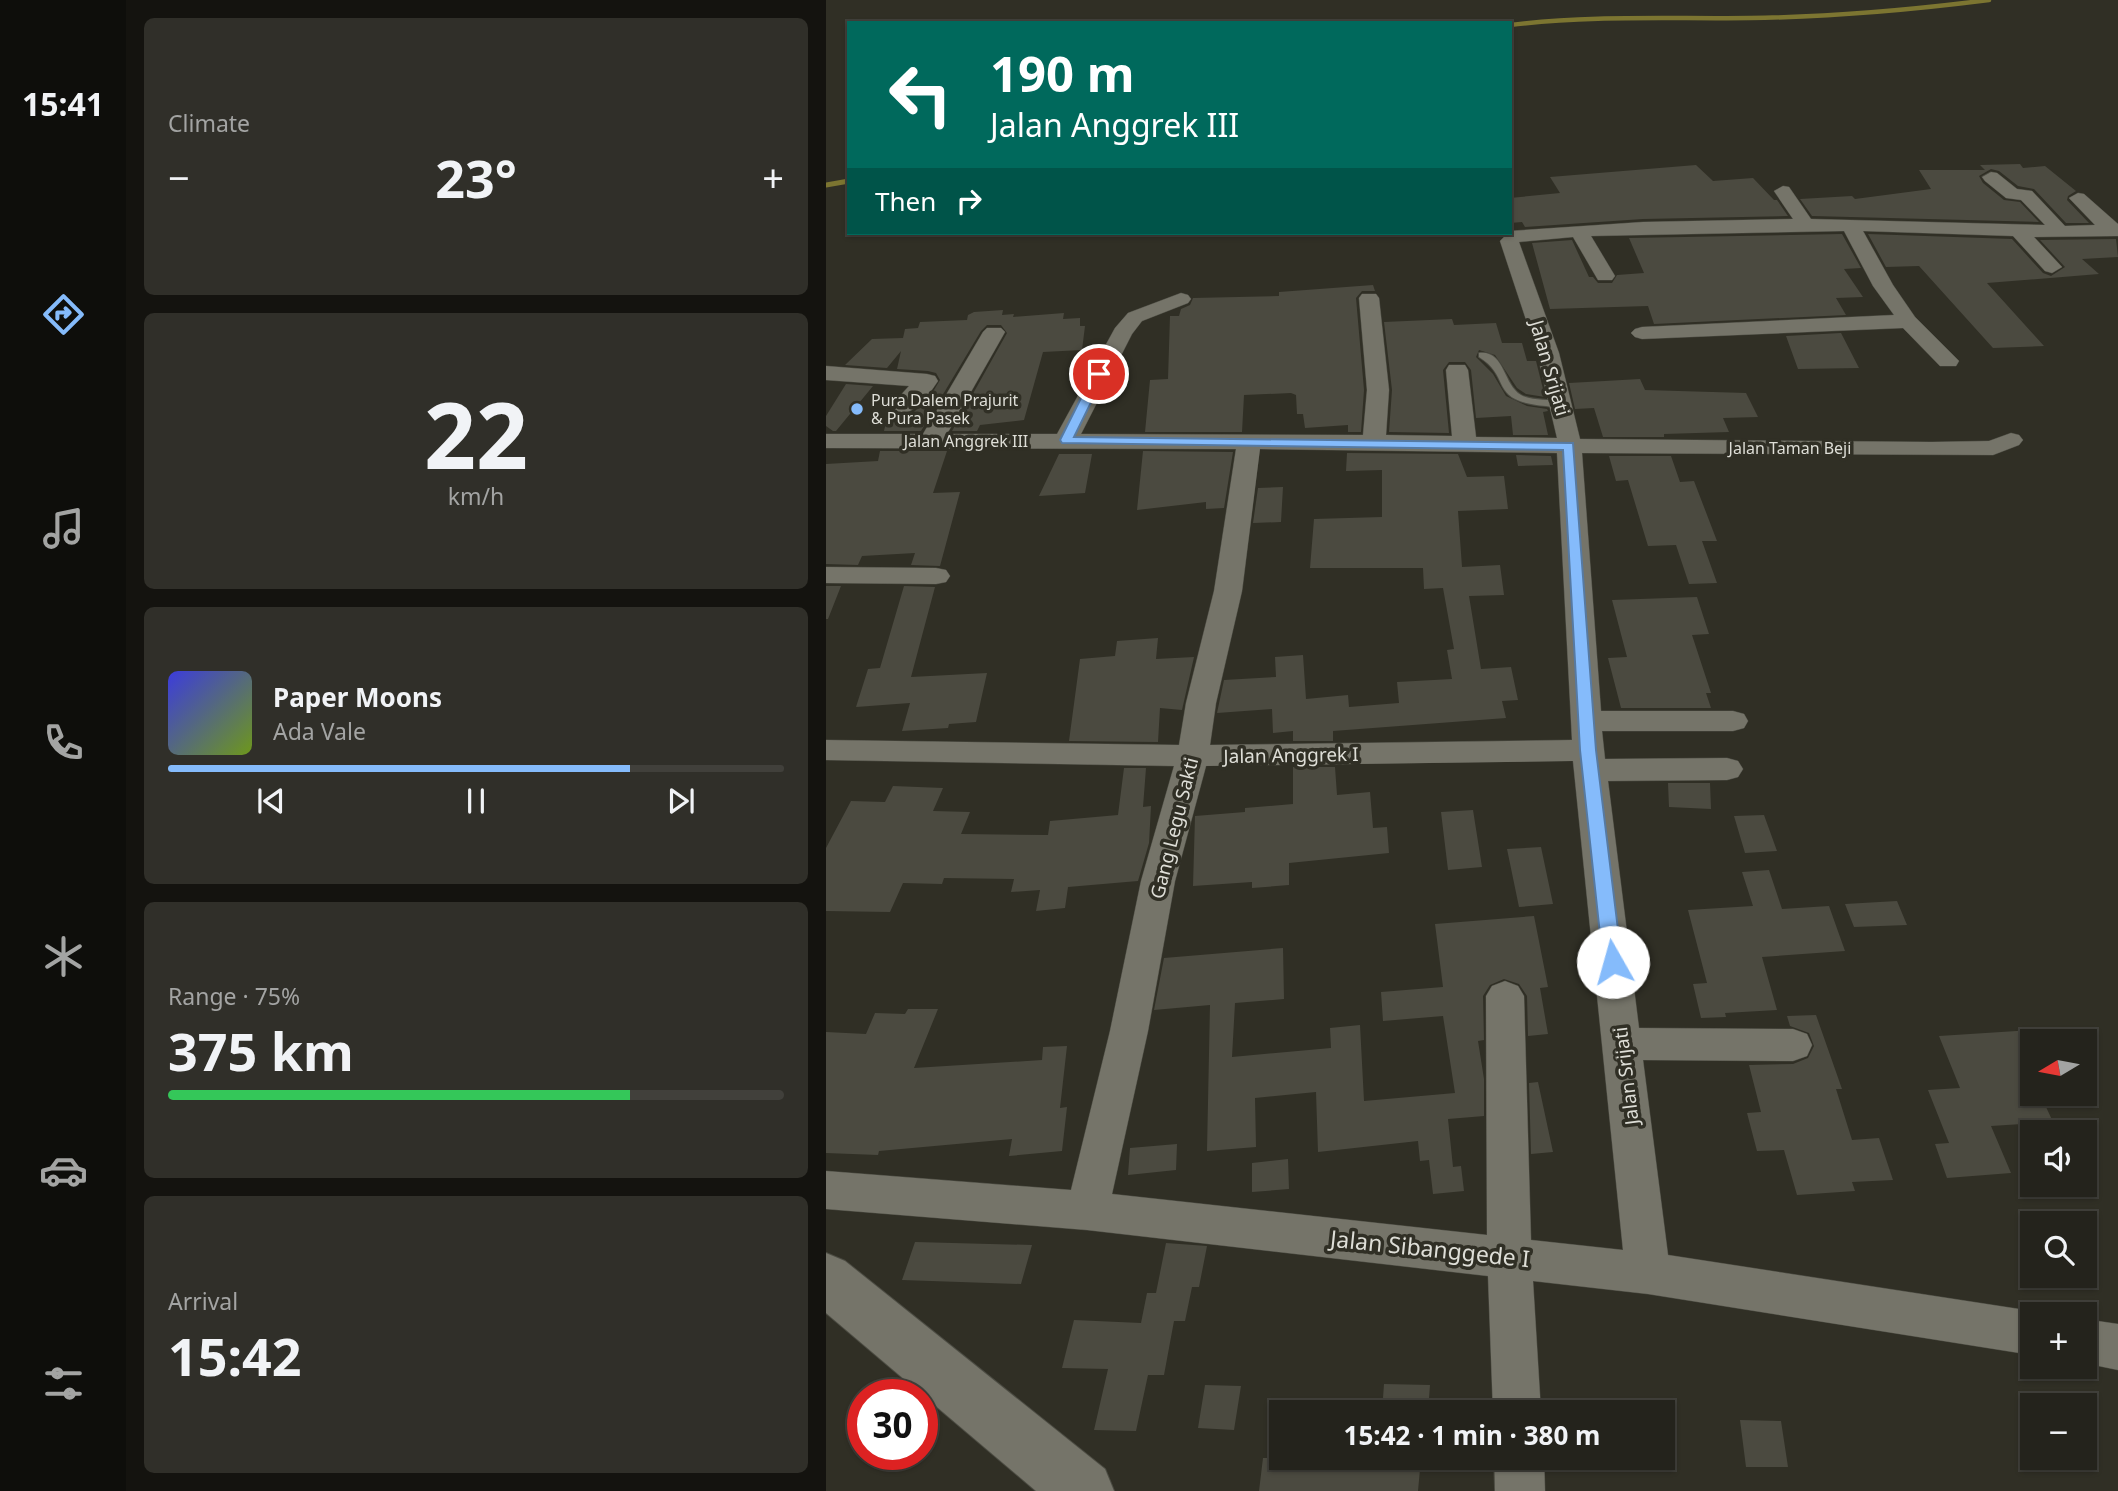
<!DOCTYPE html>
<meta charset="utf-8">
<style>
:root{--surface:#24231c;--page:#302f29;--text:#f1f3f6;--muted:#a3a4a3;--line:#41403b;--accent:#85bbfb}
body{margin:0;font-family:"Noto Sans",sans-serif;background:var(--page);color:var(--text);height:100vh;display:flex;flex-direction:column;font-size:26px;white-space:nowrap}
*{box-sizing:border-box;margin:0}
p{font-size:23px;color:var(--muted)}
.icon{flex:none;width:38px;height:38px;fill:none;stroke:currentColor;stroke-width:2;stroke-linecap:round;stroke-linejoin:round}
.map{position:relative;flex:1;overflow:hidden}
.panel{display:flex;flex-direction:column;gap:18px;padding:18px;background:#14130f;width:700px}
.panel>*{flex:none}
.banner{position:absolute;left:21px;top:21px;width:665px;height:214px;border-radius:0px;box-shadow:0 2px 5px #0004,0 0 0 2px var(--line);background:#00695c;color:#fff;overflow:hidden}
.needle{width:46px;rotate:260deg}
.buttons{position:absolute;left:1194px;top:1029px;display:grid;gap:14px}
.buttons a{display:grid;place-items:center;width:77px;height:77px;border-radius:0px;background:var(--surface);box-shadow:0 2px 5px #0004,0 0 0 2px var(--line);font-size:35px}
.speed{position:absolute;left:21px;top:1379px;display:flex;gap:14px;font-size:35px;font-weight:700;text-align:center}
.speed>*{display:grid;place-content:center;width:91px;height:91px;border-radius:50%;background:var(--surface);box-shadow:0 2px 5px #0004,0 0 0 2px var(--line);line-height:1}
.speed .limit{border:10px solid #d22;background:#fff;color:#111}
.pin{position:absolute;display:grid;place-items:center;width:60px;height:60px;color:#fff;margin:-30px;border:4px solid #fff;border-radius:50%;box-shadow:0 2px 7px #0007}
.me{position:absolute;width:77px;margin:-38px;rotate:353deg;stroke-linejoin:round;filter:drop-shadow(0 0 5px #0008)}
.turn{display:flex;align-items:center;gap:24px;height:147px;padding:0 28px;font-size:32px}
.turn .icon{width:91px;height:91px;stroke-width:2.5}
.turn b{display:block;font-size:49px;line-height:60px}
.then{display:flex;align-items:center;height:66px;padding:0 28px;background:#0003;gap:14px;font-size:26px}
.big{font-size:52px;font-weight:700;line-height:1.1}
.panel .card{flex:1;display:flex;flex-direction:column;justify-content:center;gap:10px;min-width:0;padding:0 24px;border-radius:10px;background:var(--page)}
.panel .dial{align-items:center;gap:0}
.dial b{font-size:91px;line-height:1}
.song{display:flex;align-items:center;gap:21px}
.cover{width:84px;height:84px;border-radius:10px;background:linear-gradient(135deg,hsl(240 70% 55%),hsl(80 70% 35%))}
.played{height:7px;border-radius:4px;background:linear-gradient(90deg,var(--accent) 75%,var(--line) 75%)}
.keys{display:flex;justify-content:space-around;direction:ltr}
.heat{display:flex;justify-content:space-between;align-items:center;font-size:38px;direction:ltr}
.charge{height:10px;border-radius:5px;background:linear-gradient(90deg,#34c759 75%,var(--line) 0)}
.trip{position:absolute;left:443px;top:1400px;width:406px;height:70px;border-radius:0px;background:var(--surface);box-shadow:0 2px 5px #0004,0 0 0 2px var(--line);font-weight:700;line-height:70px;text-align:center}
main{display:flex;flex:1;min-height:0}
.tabs{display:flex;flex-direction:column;width:126px;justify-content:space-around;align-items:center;background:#0e0e0b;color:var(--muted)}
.tabs .icon{width:49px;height:49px}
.tabs .on{color:var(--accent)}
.tabs b{font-size:32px;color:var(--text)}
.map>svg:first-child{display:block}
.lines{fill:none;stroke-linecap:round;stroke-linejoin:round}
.stream-far1{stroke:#7c7531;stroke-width:4.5}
.stream{stroke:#7c7531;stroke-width:5}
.building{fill:#4b4a40}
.lane-casing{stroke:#4b4b42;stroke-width:2}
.street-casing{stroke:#4b4b42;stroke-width:1}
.secondary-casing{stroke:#4b4b42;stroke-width:2}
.lane{fill:#757469;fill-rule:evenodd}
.street{fill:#757469;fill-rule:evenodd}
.secondary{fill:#757469;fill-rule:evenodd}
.route{fill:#85bbfb;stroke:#567aa3;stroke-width:2}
.poi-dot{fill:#85bbfb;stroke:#302f25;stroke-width:2.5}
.labels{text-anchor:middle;stroke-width:7;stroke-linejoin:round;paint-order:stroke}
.far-poi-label{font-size:16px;fill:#deded7;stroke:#302f25;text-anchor:start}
.far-street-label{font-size:16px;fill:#deded7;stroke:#302f25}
.street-label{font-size:19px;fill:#deded7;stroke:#302f25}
.near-street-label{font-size:23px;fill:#deded7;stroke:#302f25}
</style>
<main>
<nav class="tabs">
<b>15:41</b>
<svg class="icon on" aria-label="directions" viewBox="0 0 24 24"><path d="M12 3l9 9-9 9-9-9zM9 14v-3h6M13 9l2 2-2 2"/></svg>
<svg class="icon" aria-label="music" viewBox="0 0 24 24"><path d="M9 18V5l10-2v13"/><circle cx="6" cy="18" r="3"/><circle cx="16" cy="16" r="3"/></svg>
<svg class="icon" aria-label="phone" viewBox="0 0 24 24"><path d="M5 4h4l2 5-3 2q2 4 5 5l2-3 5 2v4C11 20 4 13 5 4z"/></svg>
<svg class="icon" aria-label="climate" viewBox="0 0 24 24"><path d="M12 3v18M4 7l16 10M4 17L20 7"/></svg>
<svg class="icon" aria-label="car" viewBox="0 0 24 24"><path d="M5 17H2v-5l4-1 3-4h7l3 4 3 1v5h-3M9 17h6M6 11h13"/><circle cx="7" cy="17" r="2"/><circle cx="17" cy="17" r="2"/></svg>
<svg class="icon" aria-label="filters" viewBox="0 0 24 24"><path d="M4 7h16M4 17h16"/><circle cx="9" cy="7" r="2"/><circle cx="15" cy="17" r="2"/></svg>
</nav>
<section class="panel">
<div class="card"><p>Climate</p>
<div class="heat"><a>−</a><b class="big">23°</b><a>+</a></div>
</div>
<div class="card dial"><b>22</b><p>km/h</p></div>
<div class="card">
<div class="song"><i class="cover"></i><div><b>Paper Moons</b><p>Ada Vale</p></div></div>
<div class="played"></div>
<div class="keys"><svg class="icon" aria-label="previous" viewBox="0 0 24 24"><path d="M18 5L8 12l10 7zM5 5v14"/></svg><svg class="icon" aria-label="pause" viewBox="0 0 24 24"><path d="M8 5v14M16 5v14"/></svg><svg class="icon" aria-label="next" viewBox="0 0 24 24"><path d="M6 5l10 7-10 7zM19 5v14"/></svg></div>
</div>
<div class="card"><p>Range · 75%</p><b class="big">375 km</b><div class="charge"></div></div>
<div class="card"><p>Arrival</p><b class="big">15:42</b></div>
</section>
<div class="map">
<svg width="1292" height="1491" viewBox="0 0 1292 1491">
<rect width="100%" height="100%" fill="#302f25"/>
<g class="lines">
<path class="stream-far1" d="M684 25C764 15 843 19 924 18 1004 17 1084 10 1163 0"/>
<path class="stream" d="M0 185 23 181"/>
</g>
<path class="building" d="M1194 164 1197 168 1219 166 1250 191 1242 196 1241 200 1263 223H1240L1208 189 1192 186 1173 171 1165 169 1153 176 1157 183 1178 200 1194 202 1213 222 986 216 974 199 1026 196 1029 199 1105 189 1093 170H1159L1154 165Z
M870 165 887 181 927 178 948 200H951L962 216 817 219 699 227 696 222 684 223V198L734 193 724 177Z
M1016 234 1035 268 1018 269 1037 297 1010 298 1020 315 828 324 822 306 724 309 706 243 746 240 763 277H767L772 283H786L791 275 818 273 803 238Z
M1042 234 1186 239 1217 273 1225 276 1239 267 1214 240 1290 239 1292 257 1256 259 1273 274 1161 283 1218 346 1167 348 1093 266 1060 267Z
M547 285 549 291H536L530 298 538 390 535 432H522V425L479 428 477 414H471L470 395 465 393 418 395 416 432H319L324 380 342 379 344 316H353L355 309 364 305 367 298 453 296V292Z
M177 310 176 315 188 314 187 317 238 313 237 319 254 318V326H259L256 350 217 352 198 420 154 425 151 431H126L181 333 175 325H161L155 331 95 431H58L62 413 73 417 88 412 105 395 114 380 110 373 102 371 71 369 75 351 61 368 19 365 46 339 77 338 79 329 92 328 94 322 141 320 142 315 148 312Z
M626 319 628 325 670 323 676 343H696L701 361H710L719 397 700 394 691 388 669 355 653 350 650 357 667 374 680 396 701 406 721 409 722 411 717 412 722 435H687L685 416 650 418 645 370 639 362H623L617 370 623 433 563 432 566 390 558 322Z
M1015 333 1033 368 972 369 960 336Z
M814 379 819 390 920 393 932 417 897 418 903 432 838 434V437H777L768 408 749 409 743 383Z
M20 384 47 386 10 431H7L0 426V416Z
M54 451H121L107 493 134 492 114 566 85 565 89 553 36 556 32 565 0 564V464L52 461Z
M317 451 407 452 398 508 380 509V502L311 510Z
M521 453 632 454 641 477 678 476 682 509 632 511 636 567 674 565 678 595 643 596 655 669 685 667 692 700 676 701 680 718 507 731V741H467V731L447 733 446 709 391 713 398 680 450 677 449 657 477 655 480 699 522 695 523 707 573 703 571 682 626 679 621 650 628 649 617 588 598 589 597 568H484L488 519 556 517V470L520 471Z
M233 454H266L259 493 213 496Z
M690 455 725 456 727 465 692 466Z
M783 456H845L854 482 868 481 891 541H876L891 583 863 584 850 545 822 546 802 480 790 481Z
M457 487 455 522 427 523 432 488Z
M0 586H15L2 619H0Z
M78 586 109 587 85 677 161 673 150 722 123 724 122 728 76 731 84 703 30 707 42 669 54 668Z
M871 597 883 634 866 635 885 693H880L885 708H795L782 658 801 657 786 600Z
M332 638 330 659 368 657 356 710 334 708 332 742 243 741 254 659 289 656 291 641Z
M467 767H509L511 795 544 792 547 828 561 827 563 853 463 863V885L426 888V882L367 886 369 816 419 812V808L467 804Z
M298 768H320L317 807 325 806 323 843 312 881 242 887 239 908 210 911 214 890 185 892 188 879 118 878 116 884 77 883 64 912 0 911V848L25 801 59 802 67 786 117 788 107 811 144 812 135 834 222 835 224 821 292 815Z
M842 783H884L885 809 843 807Z
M647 810 656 867 622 870 615 812Z
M938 815 951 851 919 853 908 816Z
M715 847 727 904 693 907 681 849Z
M943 870 956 909 1003 906 1019 951 936 957 951 1010 899 1013 900 1017 875 1018 867 984 881 983 862 910 927 906 916 872Z
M1071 901 1081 925 1028 927 1019 904Z
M708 916 722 987 714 988 722 1034 702 1036 701 996 693 984 678 979 664 985 657 996 658 1040 652 1041 658 1079V1116L622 1119 627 1167 635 1166 638 1191 607 1194 603 1160 594 1161 592 1141 492 1152 490 1092 429 1098 430 1147 381 1151 384 1005 328 1010 338 958 457 948 458 999 409 1003 406 1057 505 1048 504 1028 534 1025 538 1101 629 1093 617 1016 557 1021 555 992 617 987 609 924Z
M82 1009H112L88 1068 216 1060 217 1047 241 1046 234 1108 241 1107 236 1151 183 1156 186 1139 53 1151 52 1155 0 1153V1032L40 1034 49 1013 79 1014Z
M990 1015 1016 1089H1010L1026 1140 1053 1138 1067 1180 1026 1182 1029 1191 971 1195 958 1150 931 1151 921 1113 935 1112 923 1065 967 1064 982 1058 988 1046 983 1033 964 1026 961 1016Z
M1206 1030V1094H1214L1227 1122 1165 1126 1185 1173 1121 1178 1109 1144 1123 1143 1102 1090 1134 1088 1113 1036Z
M712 1082 727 1152 705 1154 703 1083Z
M351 1144 350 1170 302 1175 304 1148Z
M462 1159 463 1189 426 1192V1163Z
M89 1242 206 1245 195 1284 76 1280Z
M340 1243 381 1246 373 1287H366L359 1321H348L338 1375H322L310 1431 268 1430 282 1369 236 1368 248 1320 315 1323 321 1293H330Z
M558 1384 604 1385 602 1412H556Z
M379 1385 415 1386 408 1430 372 1428Z
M914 1420 955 1421 962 1467H920Z
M437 1458H595L592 1491H433Z"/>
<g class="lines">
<g class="lane-casing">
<path id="lane" d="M653 353C679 350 677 385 695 395 706 401 723 399 735 401L741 404C734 409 728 407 720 406 661 401 687 378 653 357Z"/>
</g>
<g class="street-casing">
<path id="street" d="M1165 172 1171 173 1191 189 1206 191 1239 226 1269 225 1243 198 1252 193 1258 194 1292 224V236L1208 237 1236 267 1226 273 1219 271 1187 236 1037 231 1067 285 1089 317 1133 361 1130 366H1114L1077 328 816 339 809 337 805 333 809 329 816 327 1068 315 1047 286 1018 231 765 236 789 276 786 280H772L747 237 693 242 733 353 754 439 1106 442 1163 441 1185 433 1193 435 1197 440 1193 445 1167 455 756 453 775 711H907L918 714 922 721 918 728 907 731H776L779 759 901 758 912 761 917 769 912 777 901 780 782 781 813 1028 967 1029 981 1034 986 1045 981 1056 967 1061 817 1060 842 1255 1206 1311 1215 1314H1206V1355L822 1294 707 1281 715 1412H667L662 1276 261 1230 0 1209V1171L245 1190 284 1031 315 881 348 766 0 760V740L353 745 360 703 388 591 410 449 0 448V434H97L157 332 161 328H175L179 332 121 434H231L289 328 302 313 355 293 362 295 365 299 362 303 316 321 306 334 255 434 537 435 541 390 533 298 536 294H550L553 298 563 390 560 435 626 436 620 370 623 365H639L642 370 650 437 731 438 711 353 674 241 684 231 817 222 967 219 948 191 957 186 963 187 985 219 1219 225 1195 200 1180 198 1159 181 1156 177ZM434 449 731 453 746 740 384 745 390 703 416 591ZM747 761 797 1250 705 1240 698 996 692 986 679 981 666 986 660 996 661 1235 286 1194 322 1031 349 881 380 766Z
M0 366 101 374 109 376 112 381C102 396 85 419 66 414L62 409 83 386 0 380Z
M0 567 110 568 120 570 124 576 120 582 110 584 0 583Z
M1258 1319 1292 1324V1370L1258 1363Z
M668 1458H718L719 1491H669Z"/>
</g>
<g class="secondary-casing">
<path id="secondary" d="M0 1253 19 1261 279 1469 288 1491H210L0 1313Z"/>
</g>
<use href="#lane" class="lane"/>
<use href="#street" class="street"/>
<use href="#secondary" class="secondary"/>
</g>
<path class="route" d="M273 371 279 374 248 437 747 443 770 750 796 962 793 967H780L777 962 754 750 737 450 236 443 234 440 267 374Z"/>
<circle class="poi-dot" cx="31" cy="409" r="7"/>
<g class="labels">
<g class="far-poi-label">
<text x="45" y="406">Pura Dalem Prajurit<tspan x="45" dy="18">&amp; Pura Pasek</tspan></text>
</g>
<g class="far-street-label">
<text x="140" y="447">Jalan Anggrek III</text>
<text x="964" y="454">Jalan Taman Beji</text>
</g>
<g class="street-label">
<text transform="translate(724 368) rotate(74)" y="7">Jalan Srijati</text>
<text transform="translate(465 755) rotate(-1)" y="7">Jalan Anggrek I</text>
<text transform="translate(348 828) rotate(-76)" y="7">Gang Legu Sakti</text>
<text transform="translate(800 1076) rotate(-97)" y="7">Jalan Srijati</text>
</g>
<g class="near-street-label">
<text transform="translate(604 1249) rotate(6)" y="8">Jalan Sibanggede I</text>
</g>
</g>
</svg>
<div class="buttons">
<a><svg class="needle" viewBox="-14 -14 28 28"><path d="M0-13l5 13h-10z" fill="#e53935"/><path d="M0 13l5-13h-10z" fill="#a3a4a3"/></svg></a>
<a><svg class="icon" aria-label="sound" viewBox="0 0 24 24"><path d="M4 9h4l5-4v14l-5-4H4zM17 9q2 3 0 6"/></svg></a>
<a><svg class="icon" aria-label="search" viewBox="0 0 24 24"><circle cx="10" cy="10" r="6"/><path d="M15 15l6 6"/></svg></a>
<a>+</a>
<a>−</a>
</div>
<div class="speed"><div class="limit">30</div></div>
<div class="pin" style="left:273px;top:374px;background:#d93025"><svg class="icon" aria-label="arrive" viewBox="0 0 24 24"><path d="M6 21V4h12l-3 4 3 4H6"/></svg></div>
<svg class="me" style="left:787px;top:962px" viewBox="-20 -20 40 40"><circle r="19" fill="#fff"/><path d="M0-13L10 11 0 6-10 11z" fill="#85bbfb"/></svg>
<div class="trip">15:42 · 1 min · 380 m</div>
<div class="banner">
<div class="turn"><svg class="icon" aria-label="left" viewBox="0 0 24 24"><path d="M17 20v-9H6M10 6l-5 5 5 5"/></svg><div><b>190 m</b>Jalan Anggrek III</div></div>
<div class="then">Then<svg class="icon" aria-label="right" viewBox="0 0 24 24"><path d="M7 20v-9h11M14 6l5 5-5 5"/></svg></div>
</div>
</div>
</main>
